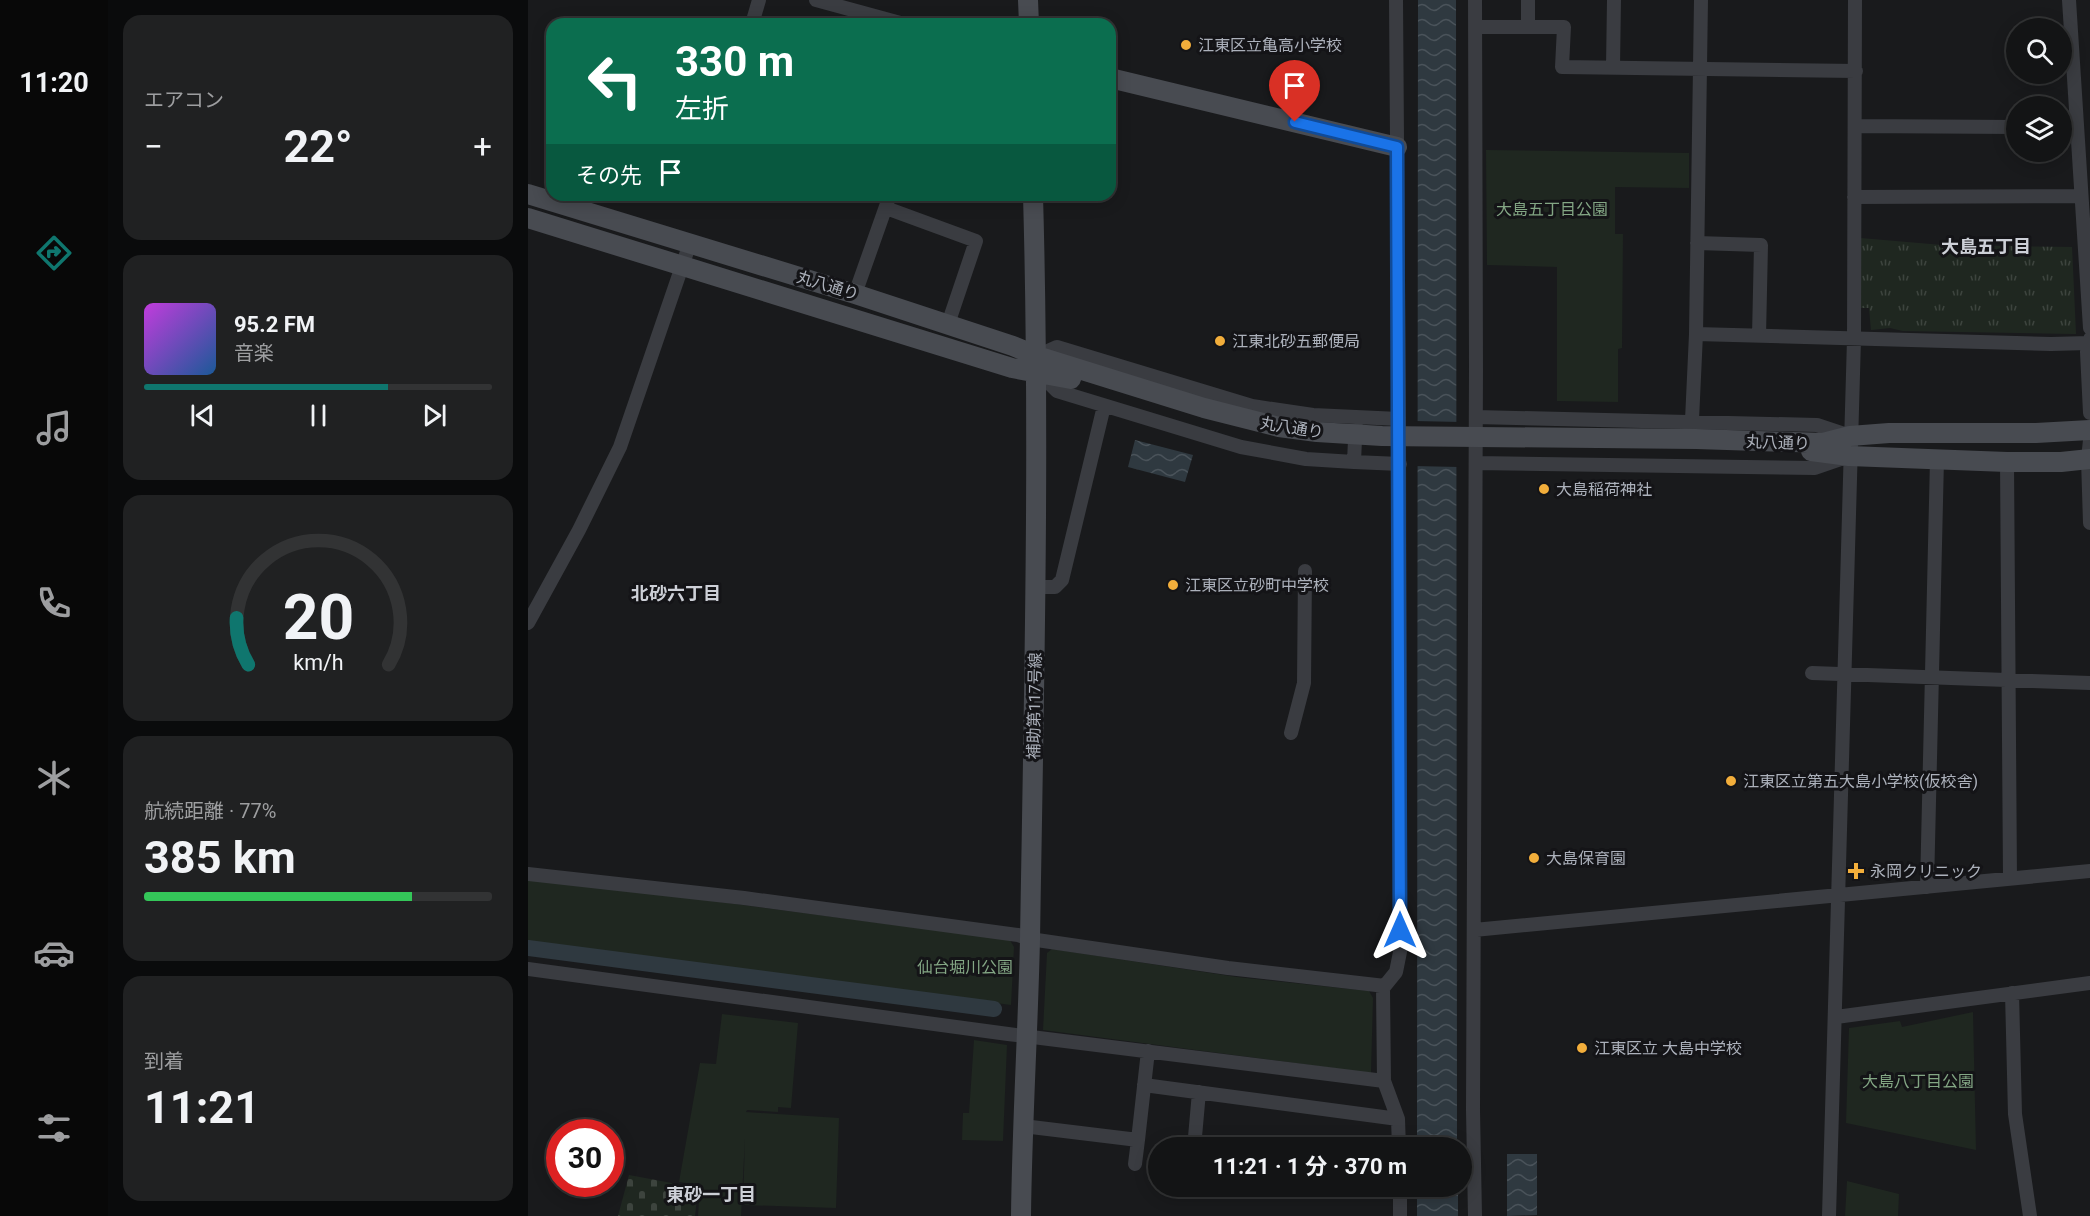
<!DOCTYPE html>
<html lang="ja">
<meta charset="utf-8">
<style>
:root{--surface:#131415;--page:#202122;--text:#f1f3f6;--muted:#9d9ea0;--line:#323334;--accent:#0f766e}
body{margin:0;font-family:Roboto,"Noto Sans JP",sans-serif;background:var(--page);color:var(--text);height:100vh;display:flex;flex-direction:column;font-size:22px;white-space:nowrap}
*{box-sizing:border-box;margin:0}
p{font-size:20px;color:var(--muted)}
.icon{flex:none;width:33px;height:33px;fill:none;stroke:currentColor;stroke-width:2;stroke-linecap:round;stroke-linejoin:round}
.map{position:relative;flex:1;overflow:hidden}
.sheet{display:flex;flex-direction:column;gap:15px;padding:15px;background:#0a0b0c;width:420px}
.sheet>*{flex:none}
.banner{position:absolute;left:18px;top:18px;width:570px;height:183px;border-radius:18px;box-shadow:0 3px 15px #0003,0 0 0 2px var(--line);background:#0b6e4f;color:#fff;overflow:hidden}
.buttons{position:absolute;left:1478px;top:18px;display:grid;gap:12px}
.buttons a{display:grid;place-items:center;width:66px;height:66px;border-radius:50%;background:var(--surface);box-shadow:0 3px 15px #0003,0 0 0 2px var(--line);font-size:30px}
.speed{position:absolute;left:18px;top:1119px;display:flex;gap:12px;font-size:30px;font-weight:700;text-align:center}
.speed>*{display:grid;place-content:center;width:78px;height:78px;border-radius:50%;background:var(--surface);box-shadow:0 3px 15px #0003,0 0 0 2px var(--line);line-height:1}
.speed .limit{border:9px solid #d22;background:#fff;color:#111}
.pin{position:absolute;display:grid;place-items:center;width:51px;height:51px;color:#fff;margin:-62px -26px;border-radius:50% 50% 50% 0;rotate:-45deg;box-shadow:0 0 6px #0007}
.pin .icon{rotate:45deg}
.me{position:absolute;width:66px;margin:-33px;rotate:0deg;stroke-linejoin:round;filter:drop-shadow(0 0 4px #0008)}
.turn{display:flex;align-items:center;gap:21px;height:126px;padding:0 30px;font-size:27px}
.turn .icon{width:78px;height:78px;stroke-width:2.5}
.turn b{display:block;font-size:42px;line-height:51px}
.then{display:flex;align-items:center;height:57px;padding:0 30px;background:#0003;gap:12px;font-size:22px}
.big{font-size:45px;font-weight:700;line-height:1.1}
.sheet .tile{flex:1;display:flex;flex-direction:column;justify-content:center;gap:9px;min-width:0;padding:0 21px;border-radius:18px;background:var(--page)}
.sheet .dial{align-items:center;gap:0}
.dial svg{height:156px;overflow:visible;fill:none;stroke:var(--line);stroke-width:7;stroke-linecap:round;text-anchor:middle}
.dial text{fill:var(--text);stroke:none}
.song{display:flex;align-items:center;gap:18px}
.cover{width:72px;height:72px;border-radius:9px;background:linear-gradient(135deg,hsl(290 70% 55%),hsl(210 70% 35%))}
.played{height:6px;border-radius:3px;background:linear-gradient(90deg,var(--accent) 70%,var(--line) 70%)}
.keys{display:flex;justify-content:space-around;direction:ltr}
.heat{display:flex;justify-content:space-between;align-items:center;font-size:33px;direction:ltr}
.charge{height:9px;border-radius:4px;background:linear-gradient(90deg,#34c759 77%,var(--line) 0)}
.trip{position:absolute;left:620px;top:1137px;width:324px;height:60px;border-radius:30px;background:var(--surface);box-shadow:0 3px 15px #0003,0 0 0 2px var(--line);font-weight:700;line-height:60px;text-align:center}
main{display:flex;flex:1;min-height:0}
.tabs{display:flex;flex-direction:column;width:108px;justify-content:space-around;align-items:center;background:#080808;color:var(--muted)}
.tabs .icon{width:42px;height:42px}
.tabs .on{color:var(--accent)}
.tabs b{font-size:27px;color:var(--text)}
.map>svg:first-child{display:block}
.grass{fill:url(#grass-tufts)}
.cemetery{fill:url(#cemetery-stones)}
.green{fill:#1f2720}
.water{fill:url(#water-waves)}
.pier{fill:#191a1c}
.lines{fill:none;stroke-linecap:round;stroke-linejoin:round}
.canal{stroke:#2f3940;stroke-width:16}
.street{stroke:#3a3c41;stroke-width:14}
.secondary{stroke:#484b51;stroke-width:20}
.route-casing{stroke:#114b97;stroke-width:15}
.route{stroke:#1a73e8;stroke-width:10}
.poi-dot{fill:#f2ae3b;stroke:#141417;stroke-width:2}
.labels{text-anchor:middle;stroke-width:6;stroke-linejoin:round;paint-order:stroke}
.poi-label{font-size:16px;fill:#acb1bb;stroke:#141417;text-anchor:start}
.park-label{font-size:16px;fill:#83a684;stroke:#141417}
.street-label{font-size:16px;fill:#acb1bb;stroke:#141417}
.neighbourhood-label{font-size:18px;font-weight:bold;fill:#cdd0d7;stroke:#141417}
</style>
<main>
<nav class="tabs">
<b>11:20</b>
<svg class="icon on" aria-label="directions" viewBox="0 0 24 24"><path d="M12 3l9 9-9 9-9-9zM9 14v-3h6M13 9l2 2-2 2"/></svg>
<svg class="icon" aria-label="music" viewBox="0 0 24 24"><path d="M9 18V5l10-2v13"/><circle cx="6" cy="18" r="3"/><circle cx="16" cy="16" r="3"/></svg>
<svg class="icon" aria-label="phone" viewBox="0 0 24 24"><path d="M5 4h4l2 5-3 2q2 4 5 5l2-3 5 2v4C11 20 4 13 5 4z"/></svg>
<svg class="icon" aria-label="climate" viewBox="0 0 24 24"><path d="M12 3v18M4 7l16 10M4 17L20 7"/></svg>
<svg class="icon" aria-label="car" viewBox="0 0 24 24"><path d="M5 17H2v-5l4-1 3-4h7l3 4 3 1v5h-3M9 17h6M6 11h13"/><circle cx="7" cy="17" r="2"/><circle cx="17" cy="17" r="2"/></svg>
<svg class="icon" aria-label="filters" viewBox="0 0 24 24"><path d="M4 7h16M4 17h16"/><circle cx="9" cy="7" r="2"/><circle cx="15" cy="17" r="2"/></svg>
</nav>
<section class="sheet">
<div class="tile"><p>エアコン</p>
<div class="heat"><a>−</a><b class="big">22°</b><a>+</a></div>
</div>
<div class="tile">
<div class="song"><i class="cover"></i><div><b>95.2 FM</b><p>音楽</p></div></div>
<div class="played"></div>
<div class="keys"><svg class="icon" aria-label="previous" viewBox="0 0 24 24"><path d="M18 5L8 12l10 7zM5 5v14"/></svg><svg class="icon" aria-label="pause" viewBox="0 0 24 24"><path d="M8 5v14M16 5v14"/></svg><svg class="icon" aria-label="next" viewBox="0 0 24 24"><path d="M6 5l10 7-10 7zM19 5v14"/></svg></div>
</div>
<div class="tile dial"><svg viewBox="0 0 100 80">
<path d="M14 69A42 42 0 1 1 86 69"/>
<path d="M14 69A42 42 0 0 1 8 45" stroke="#0f766e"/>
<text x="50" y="56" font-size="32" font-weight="700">20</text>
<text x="50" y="72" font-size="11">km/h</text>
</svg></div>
<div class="tile"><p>航続距離 · 77%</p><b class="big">385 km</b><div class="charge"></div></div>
<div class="tile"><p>到着</p><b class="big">11:21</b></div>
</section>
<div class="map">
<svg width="1562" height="1216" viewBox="0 0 1562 1216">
<defs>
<pattern id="grass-tufts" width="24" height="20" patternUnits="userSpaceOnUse" patternTransform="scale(1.5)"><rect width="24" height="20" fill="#1f2720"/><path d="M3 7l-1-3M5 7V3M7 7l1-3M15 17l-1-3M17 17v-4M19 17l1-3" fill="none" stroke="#3d443e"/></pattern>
<pattern id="cemetery-stones" width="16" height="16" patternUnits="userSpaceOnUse" patternTransform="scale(1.5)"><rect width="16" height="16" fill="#1f2720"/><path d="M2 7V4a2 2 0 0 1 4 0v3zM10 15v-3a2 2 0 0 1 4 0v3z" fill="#3d443e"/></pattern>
<pattern id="water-waves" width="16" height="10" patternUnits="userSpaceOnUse" patternTransform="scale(1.5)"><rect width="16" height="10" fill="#2f3940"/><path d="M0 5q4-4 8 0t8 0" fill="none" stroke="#4a535a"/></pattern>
</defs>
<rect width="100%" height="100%" fill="#191a1c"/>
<path class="grass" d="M1332 238 1414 245 1544 247 1548 334 1375 331 1362 328 1343 330 1341 308H1333Z"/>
<path class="cemetery" d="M101 1175 170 1188 167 1216H90Z"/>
<path class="green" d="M958 150 1161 153V188L1087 187V234H1095L1094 348 1090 349V402L1029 401V267L959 265Z
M0 877 482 940 486 947 483 1005 0 942Z
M524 949 709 977 841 991 845 998 843 1073 515 1030 519 953Z
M1445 1012 1448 1150 1318 1123 1321 1028 1372 1021 1374 1027Z
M194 1014 270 1023 263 1108 250 1107V1112L219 1110 218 1112 311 1118 308 1208 215 1205 217 1138 213 1216H170L172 1185 151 1182 172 1063 188 1064Z
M446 1040 479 1045 475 1141 434 1140 435 1113H441Z
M1319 1181 1371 1194 1370 1216H1317Z"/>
<path class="water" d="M890 0H928L929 1147 889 1148Z
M607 440 665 455 657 482 600 467Z
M979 1154H1009V1215L979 1216Z
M889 1187H930V1216H889Z"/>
<path class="pier" d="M886 421 932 422V467L886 466Z"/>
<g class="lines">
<path class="canal" d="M0 948 466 1009"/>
<path class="street" d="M288 0 376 24
M868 0 871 419 872 952 868 972 855 988 856 1081 870 1119 871 1148
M1000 0V27
M1541 0 1562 328
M224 24 231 0
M947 27H1036L1034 67 1328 71
M1085 67 1086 0
M1327 126 1488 127
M1533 127H1549
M1326 197 1553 196
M358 208 448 241 420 324
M1169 243 1233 245 1231 336
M327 294 362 195
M1168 334 1523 344 1561 343
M1562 339 1559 352 1562 413
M509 356 529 347 724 406 785 415 828 417 826 462 778 459 713 447 529 391 510 372
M828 417 871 419
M948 417 1289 425 1322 436
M1164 420 1168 334 1173 0
M1562 440 1560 459 1562 523
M826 462 872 464
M1479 462 1482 879
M948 463 1287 468 1316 458
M507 587H527L534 580 576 406
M0 623 51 530 92 447 162 243
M1284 673 1562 683
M763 733 776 683 777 571
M0 874 216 898 490 935 502 939 700 968 857 986
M1399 887 1409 459
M946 930 1562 871
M0 969 480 1034 856 1081
M1484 993 1487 1114 1502 1216
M1308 1017 1562 983
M616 1085 870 1119
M495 1126 610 1140 620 1051
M666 1148 671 1092
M607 1164 610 1140
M872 1186V1216
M947 1216 945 1110 948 369 947 0
M1301 1216 1326 339 1327 0"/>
<path class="secondary" d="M500 0 501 24
M582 78 869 147
M0 194 327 294 485 346 509 356 676 408 751 427 789 432 854 436 1168 439 1295 443 1322 436 1361 433H1508L1562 430
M0 218 484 368 543 379
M1283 451 1321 456 1479 462H1533L1562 459
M493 1216C494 1124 500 1031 502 939 506 691 512 443 505 195"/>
</g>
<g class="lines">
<g class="route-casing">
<path id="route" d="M767 122 869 147 872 930"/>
</g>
<use href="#route" class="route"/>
</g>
<g class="poi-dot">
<circle cx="658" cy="45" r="6"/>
<circle cx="692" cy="341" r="6"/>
<circle cx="1016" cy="489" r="6"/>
<circle cx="645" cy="585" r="6"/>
<circle cx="1203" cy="781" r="6"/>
<circle cx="1006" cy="858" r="6"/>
<path d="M1325 862h6v6h6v6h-6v6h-6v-6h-6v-6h6z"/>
<circle cx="1054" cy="1048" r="6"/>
</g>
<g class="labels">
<g class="poi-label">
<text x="670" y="51">江東区立亀高小学校</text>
<text x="704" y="347">江東北砂五郵便局</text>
<text x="1028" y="495">大島稲荷神社</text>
<text x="657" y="591">江東区立砂町中学校</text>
<text x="1215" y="787">江東区立第五大島小学校(仮校舎)</text>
<text x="1018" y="864">大島保育園</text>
<text x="1342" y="877">永岡クリニック</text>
<text x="1066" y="1054">江東区立 大島中学校</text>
</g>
<g class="park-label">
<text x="1024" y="215">大島五丁目公園</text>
<text x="437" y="973">仙台堀川公園</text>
<text x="1390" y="1087">大島八丁目公園</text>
</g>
<g class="street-label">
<text transform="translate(300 285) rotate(17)" y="6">丸八通り</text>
<text transform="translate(764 427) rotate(9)" y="6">丸八通り</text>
<text transform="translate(1250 442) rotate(2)" y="6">丸八通り</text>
<text transform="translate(506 706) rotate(-89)" y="6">補助第117号線</text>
</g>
<g class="neighbourhood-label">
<text x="1458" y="253">大島五丁目</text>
<text x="148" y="600">北砂六丁目</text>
<text x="183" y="1201">東砂一丁目</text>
</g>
</g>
</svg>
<div class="buttons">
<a><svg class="icon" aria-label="search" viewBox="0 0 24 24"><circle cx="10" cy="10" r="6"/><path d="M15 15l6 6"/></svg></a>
<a><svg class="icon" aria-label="layers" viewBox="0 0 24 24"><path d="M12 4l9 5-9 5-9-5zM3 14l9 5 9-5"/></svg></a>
</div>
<div class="speed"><div class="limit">30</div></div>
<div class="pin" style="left:767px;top:122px;background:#d93025"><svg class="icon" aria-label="arrive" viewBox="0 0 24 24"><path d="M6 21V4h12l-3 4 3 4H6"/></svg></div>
<svg class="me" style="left:872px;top:930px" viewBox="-20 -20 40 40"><path d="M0-17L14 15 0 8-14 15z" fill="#1a73e8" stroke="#fff" stroke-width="4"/></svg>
<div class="trip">11:21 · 1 分 · 370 m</div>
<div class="banner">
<div class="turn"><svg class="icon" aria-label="left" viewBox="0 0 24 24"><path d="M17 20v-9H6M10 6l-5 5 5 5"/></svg><div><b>330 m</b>左折</div></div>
<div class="then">その先<svg class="icon" aria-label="arrive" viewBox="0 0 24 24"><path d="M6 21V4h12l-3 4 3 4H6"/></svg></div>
</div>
</div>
</main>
